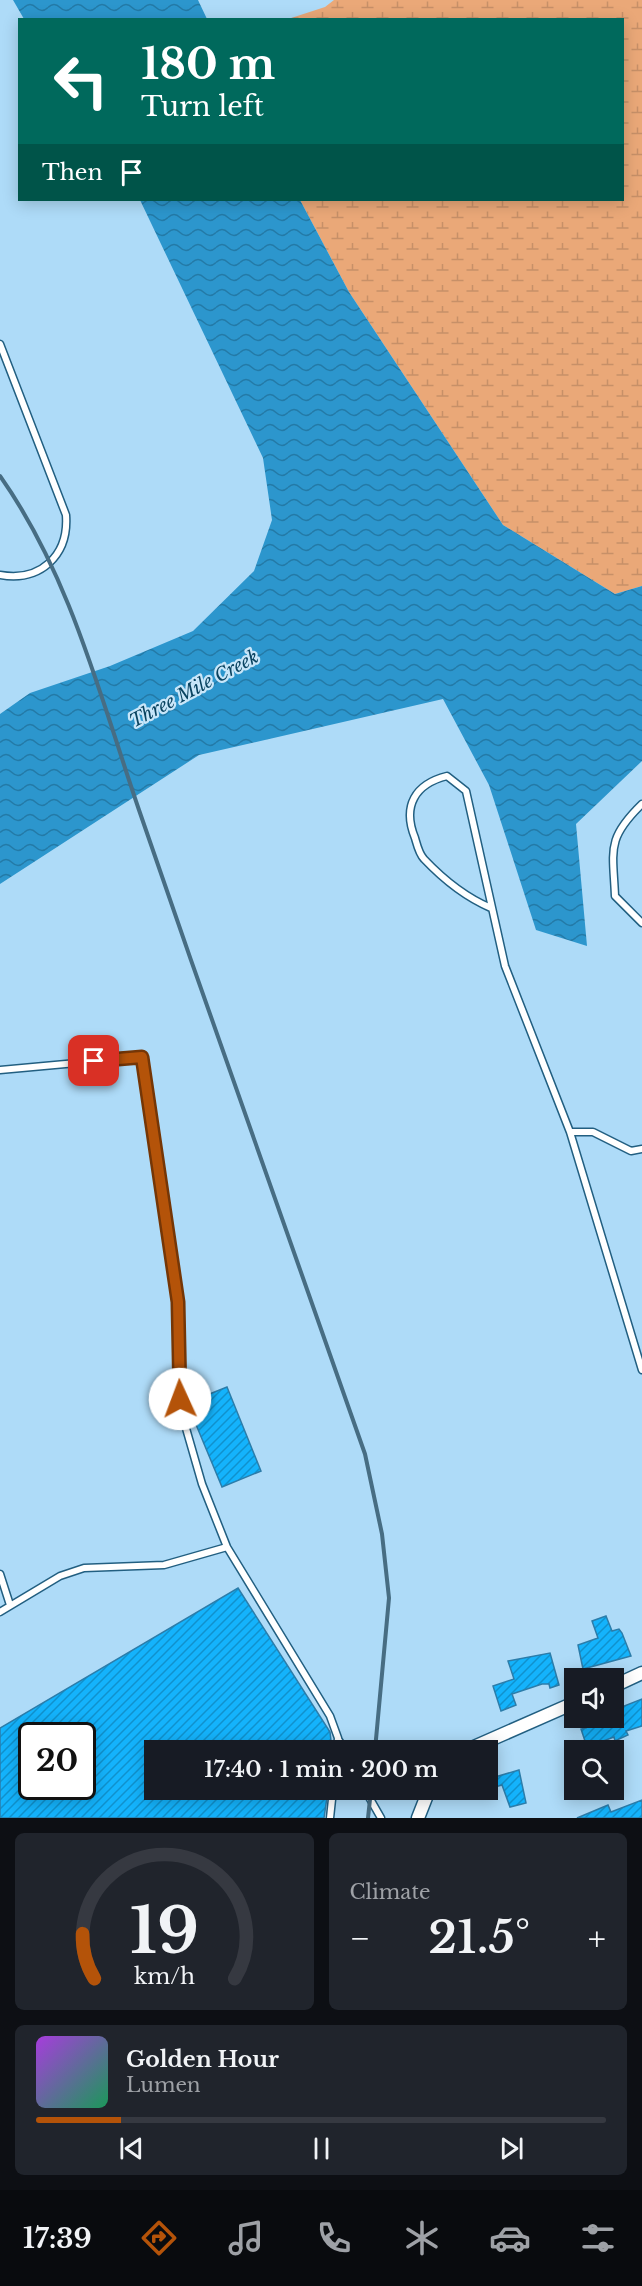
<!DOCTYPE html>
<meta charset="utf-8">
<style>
:root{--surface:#171b24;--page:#20242c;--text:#f1f3f6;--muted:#9ea1a6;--line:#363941;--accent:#b45309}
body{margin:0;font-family:"Libre Baskerville",serif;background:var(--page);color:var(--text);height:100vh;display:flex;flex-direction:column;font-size:22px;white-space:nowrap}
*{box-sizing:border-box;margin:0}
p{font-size:20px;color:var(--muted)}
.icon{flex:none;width:33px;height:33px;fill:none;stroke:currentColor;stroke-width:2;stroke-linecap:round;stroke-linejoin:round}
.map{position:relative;height:1818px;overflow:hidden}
.sheet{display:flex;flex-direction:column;gap:15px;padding:15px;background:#0d0f14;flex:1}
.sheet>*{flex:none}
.banner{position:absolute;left:18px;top:18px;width:606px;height:183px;border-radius:0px;box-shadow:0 3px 15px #0003;background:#00695c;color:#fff;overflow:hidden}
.controls{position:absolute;left:564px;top:1668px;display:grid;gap:12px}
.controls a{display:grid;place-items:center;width:60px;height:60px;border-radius:0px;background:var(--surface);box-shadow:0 3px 15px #0003;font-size:30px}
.speed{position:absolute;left:18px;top:1722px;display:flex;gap:12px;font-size:30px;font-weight:700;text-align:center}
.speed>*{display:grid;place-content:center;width:78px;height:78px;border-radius:50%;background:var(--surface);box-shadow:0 3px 15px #0003;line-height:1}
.speed .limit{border:3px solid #111;border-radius:9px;background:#fff;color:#111}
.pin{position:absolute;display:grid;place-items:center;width:51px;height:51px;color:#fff;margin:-26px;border-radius:12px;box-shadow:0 3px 9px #0006}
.me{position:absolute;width:66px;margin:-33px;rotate:358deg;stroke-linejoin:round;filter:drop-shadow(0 0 4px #0008)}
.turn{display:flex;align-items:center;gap:21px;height:126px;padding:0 24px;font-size:27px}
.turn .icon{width:78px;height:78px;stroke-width:2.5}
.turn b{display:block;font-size:42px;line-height:51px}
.then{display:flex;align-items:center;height:57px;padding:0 24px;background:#0003;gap:12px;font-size:22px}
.big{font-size:45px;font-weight:600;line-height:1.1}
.sheet .card{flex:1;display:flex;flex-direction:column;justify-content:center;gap:9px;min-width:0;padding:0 21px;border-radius:9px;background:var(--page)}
.sheet .dial{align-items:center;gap:0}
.dial svg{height:156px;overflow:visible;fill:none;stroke:var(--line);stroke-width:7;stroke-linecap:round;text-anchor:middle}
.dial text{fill:var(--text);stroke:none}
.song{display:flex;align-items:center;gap:18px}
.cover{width:72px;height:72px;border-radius:9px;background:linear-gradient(135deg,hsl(280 70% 55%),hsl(150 70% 35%))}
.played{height:6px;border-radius:3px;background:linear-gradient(90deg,var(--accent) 15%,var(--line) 15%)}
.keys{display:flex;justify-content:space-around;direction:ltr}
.heat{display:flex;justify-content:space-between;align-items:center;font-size:33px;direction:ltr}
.sheet .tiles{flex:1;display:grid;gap:15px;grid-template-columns:1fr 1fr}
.card:last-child{grid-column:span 2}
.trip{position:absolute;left:144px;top:1740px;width:354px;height:60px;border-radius:0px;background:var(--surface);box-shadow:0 3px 15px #0003;font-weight:600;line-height:60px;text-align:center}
.tabs{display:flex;height:96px;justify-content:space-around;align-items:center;background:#090b0e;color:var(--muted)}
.tabs .icon{width:42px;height:42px}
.tabs .current{color:var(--accent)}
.tabs b{font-size:27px;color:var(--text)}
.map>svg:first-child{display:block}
.wetland{fill:url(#wetland-marsh)}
.water{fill:url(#water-waves)}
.building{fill:url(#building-hatch);stroke:#2c7daa;stroke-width:1.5;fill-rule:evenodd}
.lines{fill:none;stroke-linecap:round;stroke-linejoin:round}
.service-casing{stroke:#225f81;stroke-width:9}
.minor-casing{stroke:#225f81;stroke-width:15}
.service{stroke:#fff;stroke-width:6}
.minor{stroke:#fff;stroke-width:12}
.rail{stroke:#476d83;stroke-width:4}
.route-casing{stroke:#753606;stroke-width:15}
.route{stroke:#b45309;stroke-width:10}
.labels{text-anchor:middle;stroke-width:4.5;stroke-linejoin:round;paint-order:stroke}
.water-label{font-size:18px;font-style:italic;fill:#094360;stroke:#c8e6f9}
</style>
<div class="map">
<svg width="642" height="1818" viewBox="0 0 642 1818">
<defs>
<pattern id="wetland-marsh" width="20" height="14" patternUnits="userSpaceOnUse" patternTransform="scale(1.5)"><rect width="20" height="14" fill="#eaa878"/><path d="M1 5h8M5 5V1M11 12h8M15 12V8" fill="none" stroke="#c79068"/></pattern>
<pattern id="water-waves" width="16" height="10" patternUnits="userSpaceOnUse" patternTransform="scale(1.5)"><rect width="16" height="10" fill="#2c96cd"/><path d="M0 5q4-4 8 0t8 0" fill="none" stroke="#237aa7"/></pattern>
<pattern id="building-hatch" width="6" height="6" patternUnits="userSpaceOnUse" patternTransform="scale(1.5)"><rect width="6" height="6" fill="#14b3fc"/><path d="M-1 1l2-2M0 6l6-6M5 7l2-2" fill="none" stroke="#1091cd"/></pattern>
</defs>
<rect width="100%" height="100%" fill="#aedbf8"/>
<path class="wetland" d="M334 0H642V586L615 594 503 525 349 292 300 200H622V20H285L325 7Z"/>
<path class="water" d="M13 0H198L207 19H24Z
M140 200H300L349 292 503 525 615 594 642 586V761L576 824 587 946 536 930 489 785 443 699 199 755 0 884V714L30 693 110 666 193 631 254 571 272 520 263 458Z"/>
<path class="building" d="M227 1387 261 1471 222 1487 187 1403Z
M238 1588 330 1732 332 1750H154V1790H328L324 1818H0V1728ZM32 1736H82V1786H32Z
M606 1616 612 1631 619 1629 622 1633 631 1656 583 1669 578 1645 598 1638 592 1621Z
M550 1653 559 1685 550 1688 549 1684H542L512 1694 516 1705 501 1711 493 1686 514 1679 508 1661Z
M642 1699V1726L626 1731 628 1735 615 1741 614 1737 587 1747 581 1729 586 1728 584 1723 601 1718H614V1710Z
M519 1770 526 1803 510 1807 502 1785 488 1789V1779Z
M642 1800V1818H577L608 1805 611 1812Z"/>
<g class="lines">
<g class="service-casing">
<path id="service" d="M0 344 66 515C69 556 40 582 0 575
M642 804C606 839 613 850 615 896L642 923
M491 908C465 897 443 879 424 859 419 854 417 845 415 838 402 806 415 784 447 776L466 791 505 966 570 1132 642 1370
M0 1070 142 1057 178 1302 181 1411 202 1484 227 1547 330 1716 338 1738 337 1750
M570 1132H593L631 1151 642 1149
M0 1574 10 1605
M0 1612 60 1576 84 1568 164 1565 227 1547
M338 1739 345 1750
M365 1790 381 1818
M330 1818 333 1790"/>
</g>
<g class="minor-casing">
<path id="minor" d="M614 1686 642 1673
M467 1750 574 1703
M418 1818 429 1790"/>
</g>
<use href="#service" class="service"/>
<use href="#minor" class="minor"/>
<path class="rail" d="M0 476C70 575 100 696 139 810 213 1025 289 1239 365 1454L382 1534 389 1598 375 1750
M368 1818 371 1790"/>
</g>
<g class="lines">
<g class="route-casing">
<path id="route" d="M94 1061 142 1057 178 1302 180 1399"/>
</g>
<use href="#route" class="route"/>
</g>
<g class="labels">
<g class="water-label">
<text transform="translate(194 689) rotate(-28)" y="6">Three Mile Creek</text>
</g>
</g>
</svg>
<div class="controls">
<a><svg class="icon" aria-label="sound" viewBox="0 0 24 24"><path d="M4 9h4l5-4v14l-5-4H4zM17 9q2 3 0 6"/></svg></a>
<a><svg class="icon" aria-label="search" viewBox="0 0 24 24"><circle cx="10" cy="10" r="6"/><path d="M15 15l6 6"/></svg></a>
</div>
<div class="speed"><div class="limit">20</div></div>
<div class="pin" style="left:94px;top:1061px;background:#d93025"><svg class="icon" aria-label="arrive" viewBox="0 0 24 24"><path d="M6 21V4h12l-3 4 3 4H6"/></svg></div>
<svg class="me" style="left:180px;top:1399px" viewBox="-20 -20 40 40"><circle r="19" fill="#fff"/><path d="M0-13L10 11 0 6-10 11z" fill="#b45309"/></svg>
<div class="trip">17:40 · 1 min · 200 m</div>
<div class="banner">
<div class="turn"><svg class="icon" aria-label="left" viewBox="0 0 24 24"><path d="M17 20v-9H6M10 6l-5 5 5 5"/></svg><div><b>180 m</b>Turn left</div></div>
<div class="then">Then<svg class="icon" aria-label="arrive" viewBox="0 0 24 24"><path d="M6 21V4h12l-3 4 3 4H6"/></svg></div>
</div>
</div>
<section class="sheet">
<div class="tiles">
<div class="card dial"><svg viewBox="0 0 100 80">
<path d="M14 69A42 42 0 1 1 86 69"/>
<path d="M14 69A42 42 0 0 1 8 46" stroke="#b45309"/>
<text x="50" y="56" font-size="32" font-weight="700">19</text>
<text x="50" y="72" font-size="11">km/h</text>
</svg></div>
<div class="card"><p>Climate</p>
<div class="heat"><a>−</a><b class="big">21.5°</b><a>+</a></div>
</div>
<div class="card">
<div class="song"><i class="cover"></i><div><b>Golden Hour</b><p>Lumen</p></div></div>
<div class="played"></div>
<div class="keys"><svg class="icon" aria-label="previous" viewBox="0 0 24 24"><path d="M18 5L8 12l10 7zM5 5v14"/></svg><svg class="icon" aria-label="pause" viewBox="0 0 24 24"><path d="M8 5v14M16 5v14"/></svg><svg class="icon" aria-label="next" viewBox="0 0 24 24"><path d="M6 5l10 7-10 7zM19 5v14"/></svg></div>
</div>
</div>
</section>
<nav class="tabs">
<b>17:39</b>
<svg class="icon current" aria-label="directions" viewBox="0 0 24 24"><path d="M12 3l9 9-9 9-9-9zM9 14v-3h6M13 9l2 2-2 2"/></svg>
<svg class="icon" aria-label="music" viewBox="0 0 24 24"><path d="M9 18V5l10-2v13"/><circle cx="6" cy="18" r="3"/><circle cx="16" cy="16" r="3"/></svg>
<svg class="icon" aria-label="phone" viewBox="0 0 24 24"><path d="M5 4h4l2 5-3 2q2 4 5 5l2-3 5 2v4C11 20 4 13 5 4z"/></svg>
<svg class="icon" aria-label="climate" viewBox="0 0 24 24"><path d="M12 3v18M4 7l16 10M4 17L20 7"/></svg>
<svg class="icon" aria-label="car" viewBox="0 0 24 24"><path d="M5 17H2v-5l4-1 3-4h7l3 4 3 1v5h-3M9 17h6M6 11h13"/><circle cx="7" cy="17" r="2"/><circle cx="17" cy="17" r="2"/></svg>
<svg class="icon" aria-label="filters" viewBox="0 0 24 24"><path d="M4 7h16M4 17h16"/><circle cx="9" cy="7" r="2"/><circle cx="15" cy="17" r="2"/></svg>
</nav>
